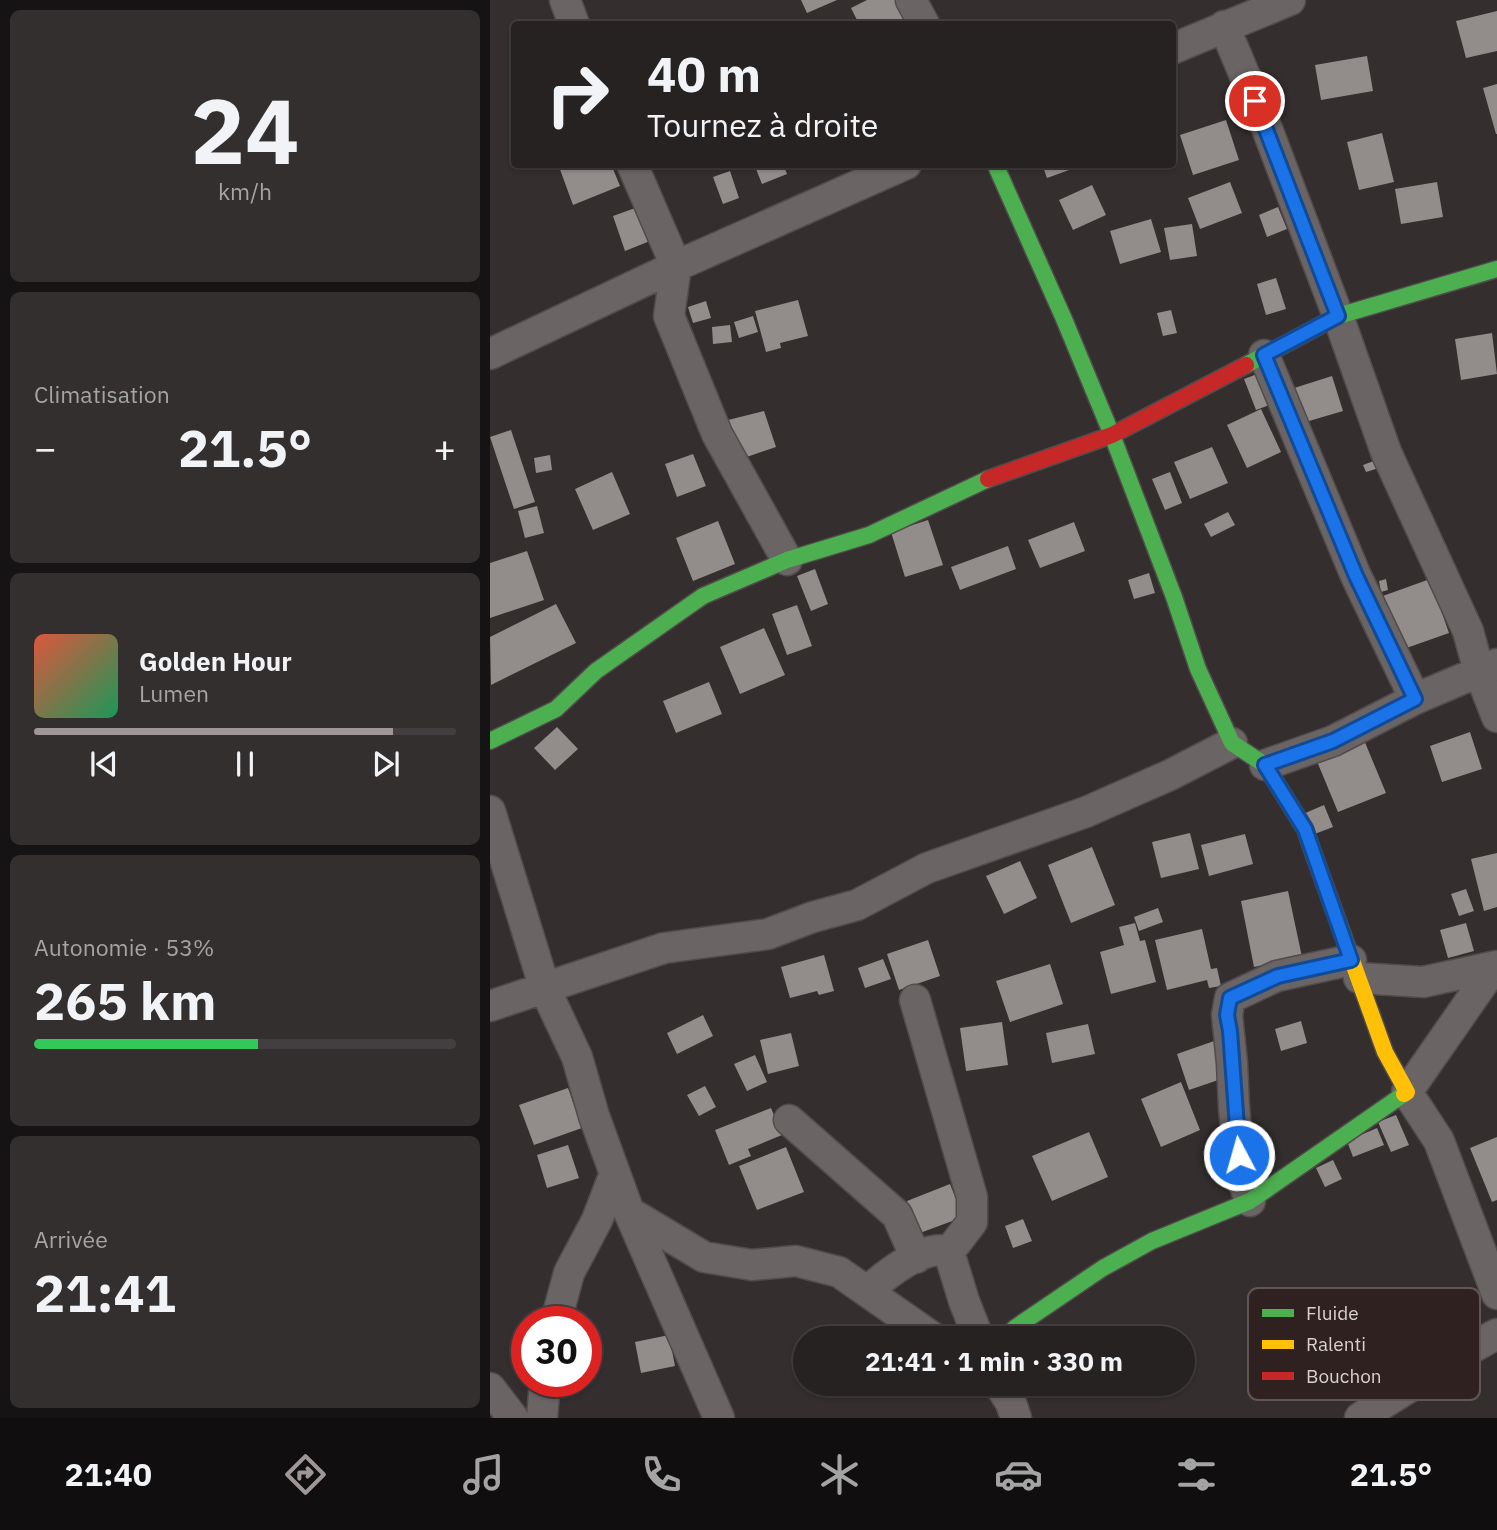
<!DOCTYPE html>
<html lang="fr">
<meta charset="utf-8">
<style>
:root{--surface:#272222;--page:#332f2f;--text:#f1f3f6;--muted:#a4a4a5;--line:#433f40;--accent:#9f9797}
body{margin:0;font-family:"IBM Plex Sans",sans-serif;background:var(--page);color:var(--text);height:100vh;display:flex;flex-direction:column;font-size:26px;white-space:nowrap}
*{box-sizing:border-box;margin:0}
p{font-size:23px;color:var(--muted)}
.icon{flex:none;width:38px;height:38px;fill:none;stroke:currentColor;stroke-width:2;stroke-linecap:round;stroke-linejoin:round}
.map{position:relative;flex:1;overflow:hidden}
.sheet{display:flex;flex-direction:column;gap:10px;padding:10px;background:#151313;width:490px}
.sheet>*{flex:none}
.banner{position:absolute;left:21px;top:21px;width:665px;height:147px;border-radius:7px;box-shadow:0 2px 5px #0004,0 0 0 2px var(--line);background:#272222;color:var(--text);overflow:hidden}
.speed{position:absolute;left:21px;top:1306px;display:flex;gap:14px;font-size:35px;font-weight:700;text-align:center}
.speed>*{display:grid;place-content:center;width:91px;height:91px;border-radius:50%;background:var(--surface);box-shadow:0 2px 5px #0004,0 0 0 2px var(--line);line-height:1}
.speed .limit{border:10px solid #d22;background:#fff;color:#111}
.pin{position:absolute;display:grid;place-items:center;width:60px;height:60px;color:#fff;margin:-30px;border:4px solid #fff;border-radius:50%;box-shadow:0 2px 7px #0007}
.me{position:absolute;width:77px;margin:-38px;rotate:354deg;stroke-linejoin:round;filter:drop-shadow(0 0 5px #0008)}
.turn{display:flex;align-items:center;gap:24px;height:147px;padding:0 21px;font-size:32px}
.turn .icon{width:91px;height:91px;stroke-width:2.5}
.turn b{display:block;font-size:49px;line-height:60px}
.big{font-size:52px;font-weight:700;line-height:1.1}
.sheet .widget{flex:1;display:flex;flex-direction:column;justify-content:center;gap:10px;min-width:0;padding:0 24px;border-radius:10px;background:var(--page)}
.sheet .dial{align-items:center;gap:0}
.dial b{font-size:91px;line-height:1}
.song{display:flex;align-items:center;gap:21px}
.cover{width:84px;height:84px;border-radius:10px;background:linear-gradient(135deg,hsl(10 70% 55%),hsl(150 70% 35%))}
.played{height:7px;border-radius:4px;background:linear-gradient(90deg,var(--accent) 85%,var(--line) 85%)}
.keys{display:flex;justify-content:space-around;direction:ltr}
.heat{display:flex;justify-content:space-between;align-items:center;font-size:38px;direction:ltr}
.charge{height:10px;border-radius:5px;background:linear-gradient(90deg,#34c759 53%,var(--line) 0)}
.trip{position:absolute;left:303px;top:1326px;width:402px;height:70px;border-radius:35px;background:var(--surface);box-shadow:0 2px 5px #0004,0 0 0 2px var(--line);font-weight:700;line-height:70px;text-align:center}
.tabs{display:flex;height:112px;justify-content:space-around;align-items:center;background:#100e0e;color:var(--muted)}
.tabs .icon{width:49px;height:49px}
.tabs .active{color:var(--accent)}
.tabs b{font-size:32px;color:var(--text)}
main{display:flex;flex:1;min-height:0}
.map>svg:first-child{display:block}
.building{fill:#928c8b}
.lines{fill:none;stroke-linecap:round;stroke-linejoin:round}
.street-casing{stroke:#514b4b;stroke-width:33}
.fast-casing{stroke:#514b4b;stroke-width:19}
.slow-casing{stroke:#514b4b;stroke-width:19}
.jam-casing{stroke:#514b4b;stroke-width:19}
.street{stroke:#6a6464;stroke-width:30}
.fast{stroke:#4caf50;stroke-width:16}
.slow{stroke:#ffc107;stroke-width:16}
.jam{stroke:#c62828;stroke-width:16}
.route-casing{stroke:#114b97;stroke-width:18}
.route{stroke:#1a73e8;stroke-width:12}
.key{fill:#2e2120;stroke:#615655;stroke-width:2}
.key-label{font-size:19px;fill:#d9d0cf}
</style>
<main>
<section class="sheet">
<div class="widget dial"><b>24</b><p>km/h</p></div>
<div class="widget"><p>Climatisation</p>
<div class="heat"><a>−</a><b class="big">21.5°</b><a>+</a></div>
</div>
<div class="widget">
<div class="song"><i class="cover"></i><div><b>Golden Hour</b><p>Lumen</p></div></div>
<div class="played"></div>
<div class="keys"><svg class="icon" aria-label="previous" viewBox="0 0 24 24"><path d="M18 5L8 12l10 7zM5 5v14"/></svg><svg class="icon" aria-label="pause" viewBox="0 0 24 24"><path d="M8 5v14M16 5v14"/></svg><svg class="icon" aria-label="next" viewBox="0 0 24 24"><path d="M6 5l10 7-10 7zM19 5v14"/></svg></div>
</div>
<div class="widget"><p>Autonomie · 53%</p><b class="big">265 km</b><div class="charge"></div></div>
<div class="widget"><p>Arrivée</p><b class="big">21:41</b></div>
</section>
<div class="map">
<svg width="1007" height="1418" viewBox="0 0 1007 1418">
<rect width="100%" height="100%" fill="#342e2e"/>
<path class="building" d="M311 0H347L317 13Z
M377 0H407L420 24H369L361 8Z
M1007 11V51L976 58 966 21Z
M877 56 883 91 831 100 825 65Z
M1007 84V134H1006L993 88Z
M736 120 749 160 703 175 690 135Z
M892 133 904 182 869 190 857 142Z
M68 164H121L130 186 83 205Z
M264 164H293L297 174 272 184Z
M552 164H593V165L557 178Z
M240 171 249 198 233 204 223 177Z
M740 182 752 213 710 229 698 198Z
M947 182 953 217 911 224 905 189Z
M602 185 616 215 583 230 569 200Z
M148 207 160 241 135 251 123 216Z
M788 207 797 229 777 237 769 215Z
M661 219 671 252 630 264 620 231Z
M702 224 707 256 680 260 674 228Z
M786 278 796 309 776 315 767 284Z
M308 300 318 336 290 343 291 348 276 352 265 311Z
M216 301 221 318 203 323 198 307Z
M681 310 687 333 673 336 667 313Z
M263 316 268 332 249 338 244 322Z
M240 325 242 342 223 344 222 327Z
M1002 333 1007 374 971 380 965 339Z
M778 370 790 401 766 410 754 379Z
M842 376 853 411 809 424 798 390Z
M771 409 791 452 757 468 737 425Z
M274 411 286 447 248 460 234 421Z
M21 430 45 502 24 509 0 437Z
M722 447 738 483 700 499 684 462Z
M203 454 216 486 187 497 175 464Z
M60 455 62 470 46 473 44 458Z
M889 459 892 467 876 472 873 465Z
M122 472 140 514 103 530 85 489Z
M680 472 692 503 675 510 662 479Z
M47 506 54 533 35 538 28 511Z
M738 512 745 525 721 537 714 524Z
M438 520 453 565 415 577 401 532Z
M228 521 245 564 203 581 186 538Z
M584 522 595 551 550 568 538 540Z
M518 546 526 569 470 590 461 567Z
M37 551 54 600 0 618V563Z
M325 569 338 604 321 611 307 576Z
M659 573 665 593 644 599 638 580Z
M896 579 898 590 891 592 889 581Z
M940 579 959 633 908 651 890 597Z
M66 604 86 643 1 685 0 637Z
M307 605 322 646 297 655 282 614Z
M274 628 295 675 250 694 230 647Z
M219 682 232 714 186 733 173 701Z
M67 727 88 749 65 770 44 748Z
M980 732 992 769 952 782 940 746Z
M874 740 896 793 848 812 826 759Z
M834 805 843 827 822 835 813 814Z
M700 833 709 869 671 878 662 842Z
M755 834 763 864 719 876 711 845Z
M602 847 625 905 581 923 558 865Z
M1007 853V907L994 911 981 859Z
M530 861 547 898 514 914 496 876Z
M976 889 984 911 969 916 961 894Z
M798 891 812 957 764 967 751 901Z
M668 908 673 922 649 931 644 917Z
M645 923 650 941 655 940 666 982 621 994 610 952 634 945 629 927Z
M976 923 984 951 958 958 950 930Z
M712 929 721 969 727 968 731 986 719 988 717 980 677 990 665 940Z
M438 940 450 976 409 990 397 954Z
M334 955 344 991 329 995 327 991 300 998 291 967Z
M393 959 401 979 375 988 368 968Z
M560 964 573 1004 520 1022 506 981Z
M213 1015 223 1036 187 1054 177 1033Z
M811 1021 817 1043 791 1051 785 1029Z
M512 1022 518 1065 476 1071 470 1028Z
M598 1024 605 1054 562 1063 556 1033Z
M301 1033 309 1066 278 1074 270 1040Z
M727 1040 740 1076 699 1090 687 1054Z
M265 1055 277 1082 257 1091 244 1064Z
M691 1082 710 1130 671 1147 651 1099Z
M215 1086 226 1107 209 1116 197 1095Z
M78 1088 92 1128 44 1145 29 1105Z
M281 1108 292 1135 258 1149 261 1156 239 1165 225 1130Z
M906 1115 919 1145 901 1152 888 1122Z
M887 1128 894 1145 863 1157 857 1141Z
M599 1132 618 1177 562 1201 542 1156Z
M1007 1137V1200L1002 1202 980 1148Z
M78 1145 89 1178 57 1188 47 1155Z
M296 1147 314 1192 267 1210 249 1166Z
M843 1160 852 1179 835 1187 826 1168Z
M460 1184 473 1217 430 1233 417 1201Z
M533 1219 542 1241 523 1248 515 1226Z
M179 1335 185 1366 151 1373 145 1342Z"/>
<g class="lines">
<g class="street-casing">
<path id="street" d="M75 0 84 24
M421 0 434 24
M734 26 776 126 848 316 896 452 978 631 989 671 1007 717
M682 49 800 0
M142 164 186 266 179 316 227 434 297 560
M0 354 186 266 416 164
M774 355 866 576 925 699
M775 765 843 741 925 699 1007 664
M0 811 55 989 87 1057 104 1116 139 1212 229 1418
M1004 967 917 1092 949 1141 1007 1294
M869 978 933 982 1007 966
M425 1000 482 1197V1222L459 1252
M0 1006 174 948 278 934 323 917 367 905 437 868 596 812 680 775 742 743
M299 1120 407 1215 426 1258
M760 1201 750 1171 744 1107 742 1063 737 1015 740 998 787 976 861 960
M139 1212 214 1257 262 1265 306 1261 349 1272 445 1339
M378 1291C394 1276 436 1242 459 1252L474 1301 489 1339
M66 1321 79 1273 107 1220 125 1173
M509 1384 521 1403 526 1418
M0 1388 23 1418
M52 1418 55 1381
M870 1418 978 1350 1007 1334"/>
</g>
<g class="fast-casing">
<path id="fast" d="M505 164 574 319 622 435 684 597 708 669 742 743 775 765 815 829 824 855
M756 365 848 316 1007 269
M0 741 66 709 106 671 213 596 297 560 379 535 498 479
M513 1339 526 1327 613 1268 662 1241 760 1201 914 1094"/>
</g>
<g class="slow-casing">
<path id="slow" d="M824 855 895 1052 917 1092 914 1094"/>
</g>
<g class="jam-casing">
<path id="jam" d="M498 479 622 435 756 365"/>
</g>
<use href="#street" class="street"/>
<use href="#fast" class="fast"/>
<use href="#slow" class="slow"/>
<use href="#jam" class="jam"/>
</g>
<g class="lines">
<g class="route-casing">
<path id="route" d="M749 1155 740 1031 737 1015 740 998 788 976 861 960 815 829 775 765 843 741 925 699 866 576 774 355 848 316 765 101"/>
</g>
<use href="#route" class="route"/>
</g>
<rect x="758" y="1288" width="232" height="112" rx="10" class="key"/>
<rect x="772" y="1309" width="32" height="8" fill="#4caf50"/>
<rect x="772" y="1340" width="32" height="9" fill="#ffc107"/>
<rect x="772" y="1372" width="32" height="8" fill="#c62828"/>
<g class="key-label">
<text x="816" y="1320">Fluide</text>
<text x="816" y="1351">Ralenti</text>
<text x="816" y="1383">Bouchon</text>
</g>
</svg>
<div class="speed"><div class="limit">30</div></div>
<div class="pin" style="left:765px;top:101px;background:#d93025"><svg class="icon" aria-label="arrive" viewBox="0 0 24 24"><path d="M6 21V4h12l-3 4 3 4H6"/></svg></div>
<svg class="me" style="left:749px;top:1155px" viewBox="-20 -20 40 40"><circle r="17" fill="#1a73e8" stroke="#fff" stroke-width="3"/><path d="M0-11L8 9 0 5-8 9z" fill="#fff"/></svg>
<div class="trip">21:41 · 1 min · 330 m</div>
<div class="banner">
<div class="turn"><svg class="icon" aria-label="right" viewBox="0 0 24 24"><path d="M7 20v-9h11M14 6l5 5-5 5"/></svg><div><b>40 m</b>Tournez à droite</div></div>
</div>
</div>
</main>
<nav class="tabs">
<b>21:40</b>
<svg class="icon active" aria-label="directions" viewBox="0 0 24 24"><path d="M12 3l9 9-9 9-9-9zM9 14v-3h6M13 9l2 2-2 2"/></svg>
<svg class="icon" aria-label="music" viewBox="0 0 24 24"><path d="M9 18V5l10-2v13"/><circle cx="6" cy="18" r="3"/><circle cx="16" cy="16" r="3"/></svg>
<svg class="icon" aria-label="phone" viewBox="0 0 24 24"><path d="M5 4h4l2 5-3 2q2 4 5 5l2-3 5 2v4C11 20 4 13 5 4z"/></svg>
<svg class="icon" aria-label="climate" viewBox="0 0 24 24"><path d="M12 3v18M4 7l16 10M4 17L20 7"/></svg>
<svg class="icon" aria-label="car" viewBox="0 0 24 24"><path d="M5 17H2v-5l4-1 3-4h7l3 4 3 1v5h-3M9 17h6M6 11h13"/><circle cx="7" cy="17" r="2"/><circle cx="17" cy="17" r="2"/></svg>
<svg class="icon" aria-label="filters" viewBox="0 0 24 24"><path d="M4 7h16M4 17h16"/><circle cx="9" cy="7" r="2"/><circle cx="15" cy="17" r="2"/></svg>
<b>21.5°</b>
</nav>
